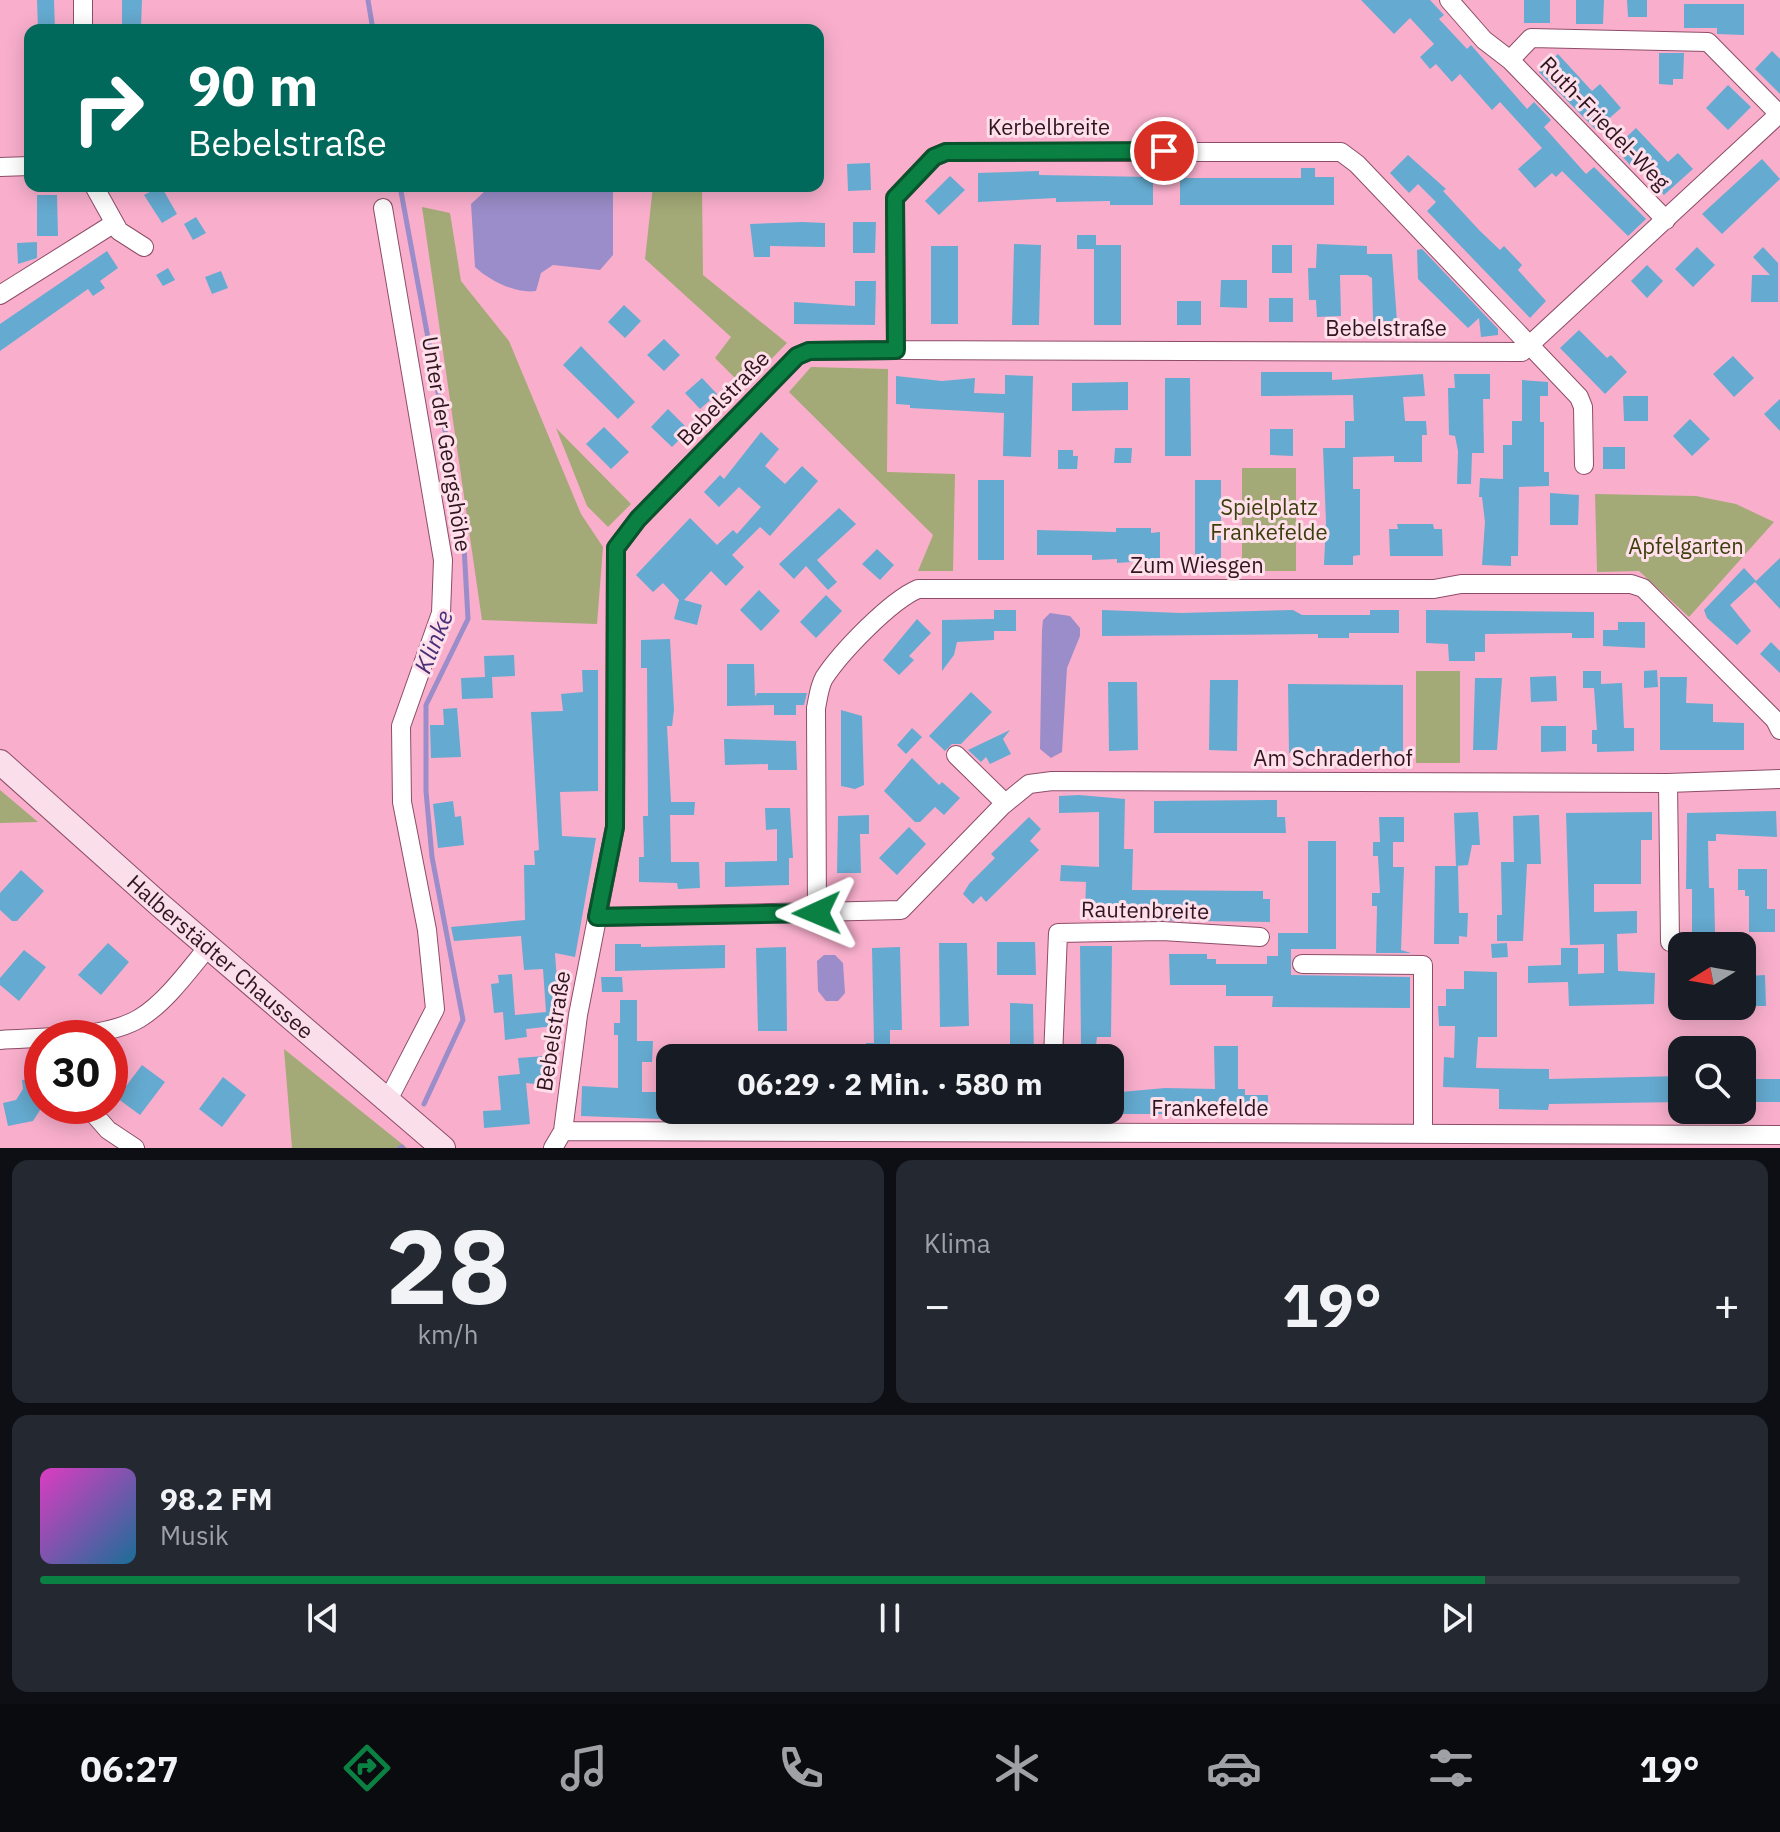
<!DOCTYPE html>
<html lang="de">
<meta charset="utf-8">
<style>
:root{--surface:#171b24;--page:#242831;--text:#f1f3f6;--muted:#9ea1a6;--line:#363941;--accent:#0b8043}
body{margin:0;font-family:"IBM Plex Sans",sans-serif;background:var(--page);color:var(--text);height:100vh;display:flex;flex-direction:column;font-size:30px;white-space:nowrap}
*{box-sizing:border-box;margin:0}
p{font-size:26px;color:var(--muted)}
.icon{flex:none;width:44px;height:44px;fill:none;stroke:currentColor;stroke-width:2;stroke-linecap:round;stroke-linejoin:round}
.map{position:relative;height:1148px;overflow:hidden}
.sheet{display:flex;flex-direction:column;gap:12px;padding:12px;background:#0d0f14;flex:1}
.sheet>*{flex:none}
.banner{position:absolute;left:24px;top:24px;width:800px;height:168px;border-radius:16px;box-shadow:0 4px 20px #0003;background:#00695c;color:#fff;overflow:hidden}
.needle{width:52px;rotate:259deg}
.fabs{position:absolute;left:1668px;top:932px;display:grid;gap:16px}
.fabs a{display:grid;place-items:center;width:88px;height:88px;border-radius:16px;background:var(--surface);box-shadow:0 4px 20px #0003;font-size:40px}
.speed{position:absolute;left:24px;top:1020px;display:flex;gap:16px;font-size:40px;font-weight:700;text-align:center}
.speed>*{display:grid;place-content:center;width:104px;height:104px;border-radius:50%;background:var(--surface);box-shadow:0 4px 20px #0003;line-height:1}
.speed .limit{border:12px solid #d22;background:#fff;color:#111}
.pin{position:absolute;display:grid;place-items:center;width:68px;height:68px;color:#fff;margin:-34px;border:4px solid #fff;border-radius:50%;box-shadow:0 2px 8px #0007}
.me{position:absolute;width:88px;margin:-44px;rotate:269deg;stroke-linejoin:round;filter:drop-shadow(0 0 6px #0008)}
.turn{display:flex;align-items:center;gap:28px;height:168px;padding:0 32px;font-size:36px}
.turn .icon{width:104px;height:104px;stroke-width:2.5}
.turn b{display:block;font-size:56px;line-height:68px}
.big{font-size:60px;font-weight:700;line-height:1.1}
.sheet .tile{flex:1;display:flex;flex-direction:column;justify-content:center;gap:12px;min-width:0;padding:0 28px;border-radius:16px;background:var(--page)}
.sheet .dial{align-items:center;gap:0}
.dial b{font-size:104px;line-height:1}
.song{display:flex;align-items:center;gap:24px}
.cover{width:96px;height:96px;border-radius:12px;background:linear-gradient(135deg,hsl(310 70% 55%),hsl(200 70% 35%))}
.played{height:8px;border-radius:4px;background:linear-gradient(90deg,var(--accent) 85%,var(--line) 85%)}
.keys{display:flex;justify-content:space-around;direction:ltr}
.heat{display:flex;justify-content:space-between;align-items:center;font-size:44px;direction:ltr}
.sheet .tiles{flex:1;display:grid;gap:12px;grid-template-columns:1fr 1fr}
.tile:last-child{grid-column:span 2}
.trip{position:absolute;left:656px;top:1044px;width:468px;height:80px;border-radius:16px;background:var(--surface);box-shadow:0 4px 20px #0003;font-weight:700;line-height:80px;text-align:center}
.tabs{display:flex;height:128px;justify-content:space-around;align-items:center;background:#090b0e;color:var(--muted)}
.tabs .icon{width:56px;height:56px}
.tabs .active{color:var(--accent)}
.tabs b{font-size:36px;color:var(--text)}
.map>svg:first-child{display:block}
.green{fill:#a3aa77}
.water{fill:#9a8dc9}
.lines{fill:none;stroke-linecap:round;stroke-linejoin:round}
.stream{stroke:#9a8dc9;stroke-width:5}
.building{fill:#65aad0}
.minor-casing{stroke:#8d4d68;stroke-width:20}
.secondary-casing{stroke:#8d4d68;stroke-width:26}
.minor{stroke:#fff;stroke-width:18}
.secondary{stroke:#fadeea;stroke-width:24}
.route-casing{stroke:#07532c;stroke-width:20}
.route{stroke:#0b8043;stroke-width:14}
.labels{text-anchor:middle;stroke-width:6;stroke-linejoin:round;paint-order:stroke}
.street-label{font-size:22px;fill:#301520;stroke:#fedfea}
.park-label{font-size:22px;fill:#3b3f0b;stroke:#fedfea}
.water-label{font-size:24px;font-style:italic;fill:#473079;stroke:#fedfea}
</style>
<div class="map">
<svg width="1780" height="1148" viewBox="0 0 1780 1148">
<rect width="100%" height="100%" fill="#f9afcc"/>
<path class="green" d="M653 186H702L703 275 787 343 744 387 715 358 731 337 645 259Z
M422 207 450 213 461 281 509 341 581 514 603 547 597 624 482 620Z
M811 367 888 369 887 472 955 474 953 571H918L933 535 789 392Z
M556 428 631 504 608 527 587 506Z
M1242 468H1296V571H1242Z
M1595 494 1696 496 1736 504 1774 522 1689 617 1639 571 1597 572Z
M1416 671H1460V763H1416Z
M0 790 38 822 0 823Z
M284 1049 407 1148H292Z"/>
<path class="water" d="M500 186H613V255L600 270 553 265 541 273 536 291C516 294 490 281 475 267L471 204 485 191Z
M1050 613 1070 616 1080 628V636L1067 668 1062 752 1051 758 1040 749 1042 630 1043 620Z
M824 955H835L843 963 845 993 838 1001H826L818 991 817 961Z"/>
<g class="lines">
<path class="stream" d="M368 0 373 30
M400 186 463 528 468 619 426 705V791L432 857 463 1020 424 1104
M400 1148 402 1147"/>
</g>
<path class="building" d="M37 0H54L55 30H38Z
M122 0H142L141 26 138 30H122Z
M1361 0H1430L1444 15 1439 19 1467 49 1471 45 1527 109 1534 102 1551 120 1544 127 1586 174 1594 167 1646 219 1628 236 1562 171 1556 177 1552 173 1535 188 1518 169 1542 148 1500 102 1492 110 1460 74 1452 82 1436 64 1430 69 1420 57 1434 44 1410 18 1394 34Z
M1524 0H1550V23H1524Z
M1576 0H1604L1603 24H1576Z
M1627 0H1647V17H1628Z
M1684 4H1744V35L1717 34V28H1684Z
M1772 51 1780 59V94L1755 69Z
M1659 53H1684L1683 79H1673V85L1659 84Z
M1558 54 1592 91 1600 84 1621 108 1596 130 1539 72Z
M1728 85 1751 107 1728 130 1706 108Z
M1636 128 1668 162 1678 153 1693 169 1664 195 1634 162 1630 165 1615 148Z
M1408 155 1446 189 1443 191 1480 231 1500 250 1504 246 1522 265 1518 270 1546 301 1530 318 1427 211 1436 202 1418 184 1409 193 1390 173Z
M1762 159 1780 179 1722 234 1702 214Z
M870 163 871 190 848 191 847 164Z
M1301 168H1315V177H1334V205H1180V178H1301Z
M1039 171V175L1153 177V205H1110V201L1056 202V198L978 202V173Z
M950 176 965 190 939 215 925 201Z
M161 186 177 214 162 223 144 195Z
M37 195H57L58 236H37Z
M196 217 206 233 193 240 184 224Z
M802 222 825 223V247L770 246V257H754L750 224Z
M853 222H876L875 253H853Z
M1077 235H1096V245H1121V325H1094V249H1077Z
M37 242V258L18 264 17 243Z
M1014 244 1041 245 1039 325H1012Z
M1317 244 1367 246V254H1392L1397 321H1373L1372 278 1367 275H1340L1341 316 1317 317 1316 300H1309L1308 268H1316Z
M1272 245H1292V273H1272Z
M931 246H958V324H931Z
M1697 247 1715 265 1693 287 1675 269Z
M1763 247 1778 263V302H1751L1752 275H1770L1753 257Z
M1422 249 1498 329V335L1481 337 1479 318 1468 328 1418 279 1417 250Z
M107 251 118 268 100 281 105 288 93 296 88 289 0 351V324Z
M1647 265 1663 281 1647 298 1631 281Z
M168 268 175 280 163 286 156 275Z
M221 271 228 288 212 294 205 277Z
M1221 280H1247V308L1220 307Z
M855 281H876L875 325 794 324V302L855 306Z
M1269 298H1293V322H1269Z
M1177 301H1201V325H1177Z
M624 305 641 321 625 338 608 322Z
M1579 330 1607 358 1611 355 1627 372 1605 394 1560 348Z
M664 339 680 355 664 371 647 355Z
M581 346 635 402 618 419 563 365Z
M1733 356 1754 378 1734 397 1713 374Z
M1261 372H1332V380L1423 374 1425 396 1403 397 1405 421H1426L1427 435H1422V462H1394V456L1353 457V489H1360V555L1353 556V565H1324L1326 522 1323 448H1345V421H1354L1353 395 1261 396Z
M1454 374H1490V399H1483L1484 453H1472L1471 484H1457L1458 451 1455 436 1449 435 1448 388H1455Z
M1005 375 1033 376 1031 457 1003 456 1004 413 910 408V405L896 404V376L942 381 975 378 974 393 1005 394Z
M702 378 717 394 700 409 685 393Z
M1165 378H1190L1191 456H1165Z
M1522 380 1548 382V396H1540V422H1544V472H1549V486L1519 487 1518 556H1511V566L1482 565 1485 522 1482 497H1479L1480 478 1503 479V445H1512V421H1522Z
M1128 382V410L1072 411V383Z
M1623 396H1648V421H1624Z
M1780 399V431L1764 414Z
M668 409 689 430 672 447 651 427Z
M1690 419 1710 439 1692 456 1673 436Z
M604 427 629 452 611 469 586 444Z
M1270 429H1293V456L1270 455Z
M761 432 779 449 765 466 785 484 802 466 818 481 770 536 760 527 732 555 744 567 726 586 711 571 684 600 702 605 697 625 674 619 679 600 663 583 653 592 636 575 690 518 717 545 733 530 737 534 761 507 739 487 719 507 704 492 720 475 724 479Z
M1603 447H1625V469H1603Z
M1115 448H1132L1131 463H1114Z
M1058 450H1073V456H1078L1077 469H1058Z
M978 480H1004V560H978Z
M1195 480H1221V560H1195Z
M1550 493 1579 495 1578 525H1550Z
M839 508 856 524 817 560 837 582 828 590 806 566 794 579 779 564Z
M1397 524H1433L1434 529H1442L1443 556H1390L1389 529H1398Z
M1116 528H1151V533L1160 532V560L1117 563V559L1092 560V555H1037V530L1116 532Z
M877 549 894 565 880 580 862 564Z
M1780 558V609L1755 582Z
M1744 568 1756 581 1730 605 1751 631 1737 645 1707 618 1704 610Z
M759 590 780 611 761 631 740 610Z
M826 595 842 611 816 638 800 622Z
M994 610H1016V631H994V640L957 642 954 655 942 671V620L994 619Z
M1102 610 1181 613 1293 610 1302 615H1370V610H1399V633H1349V638H1318V634L1102 636Z
M1426 610 1594 612V638H1572V633L1485 634V652H1475V661H1449L1448 644 1426 643Z
M917 619 931 633 909 656 914 660 899 675 883 660Z
M1618 622H1645V648L1603 646V630H1618Z
M670 639 674 710 672 726H667L671 802H695L694 815H670L671 862H699L700 888 678 889 677 883 639 882V857H644L643 816H648L647 668H641V640Z
M1771 642 1780 651V673L1760 654Z
M514 655 515 676 492 677 493 698 462 699 461 678 485 677 484 656Z
M727 664H754L755 697 757 693H807L804 705H796V715H774V705L727 706Z
M582 670H598V791L560 792 562 836 596 838 575 957 555 953 559 1012H566L564 1025 526 1029 527 1037 505 1040 503 1012 494 1013 491 984 499 983 498 975 512 974 515 1015 546 1012 543 969 524 970 521 936 454 941 451 927 525 920 524 865H535L534 851 539 850 531 712 563 711 561 694 583 692Z
M1657 670 1658 687 1644 688V671Z
M1583 671H1601V684L1622 683 1624 728H1634V751L1597 752V744H1592V730H1597L1594 688H1583Z
M1556 676 1557 701 1531 702 1530 677Z
M1660 677H1687L1686 703 1713 704V722L1744 723V750H1660Z
M1475 678H1502L1497 750H1473Z
M1210 680H1238L1237 751 1209 750Z
M1108 682H1137L1138 750 1109 751Z
M1288 684 1403 685V754L1289 753Z
M971 692 992 712 961 744H952L945 751 929 736Z
M457 708 461 757 431 758 430 725H444L443 709Z
M841 710 862 716 864 785 855 789 841 786Z
M1541 726H1566V751L1541 752Z
M912 728 922 737 906 754 897 745Z
M1010 730 1003 739 1011 754 990 764 986 757 981 762 968 750Z
M724 739 796 741 797 770H768V764L725 765Z
M912 758 939 785 942 782 960 798 944 815 935 807 920 822H915L884 791Z
M1079 795 1125 799 1124 849H1133L1132 890 1263 891V899H1270V922L1128 920V914L1085 913 1086 882 1060 881 1061 865 1099 867V812L1059 813V796Z
M1277 800V817H1285L1286 833H1154V801Z
M453 801 455 817 461 816 464 845 438 848 433 804Z
M765 808H790L793 858H789V885L725 887V862L777 861V829L766 830Z
M1776 811 1777 837 1716 834V841H1708L1709 888H1714L1715 933H1692V889H1686L1687 813Z
M1478 812 1480 845H1472L1468 865 1456 866 1454 813Z
M1652 812V840H1641V884H1594V912L1637 911V933L1617 934 1618 971 1655 973 1654 1004 1569 1006 1568 982 1528 983V966L1561 965V948H1578V974L1604 973V944L1570 945 1566 813Z
M869 815V834H860L861 873H837L838 816Z
M1539 815 1541 864H1527L1523 941H1497V915H1502L1501 862H1514L1513 816Z
M1029 817 1041 829 1030 841 1039 850 986 902 981 896 973 904 963 894 969 884 995 858 991 854Z
M1379 817H1404V842H1393V867H1404L1401 950 1411 953H1376L1377 906H1372V893H1380L1378 856H1373V842H1380Z
M909 827 926 844 897 875 879 858Z
M1308 841H1336V949H1291V975L1410 977V1008L1272 1007 1273 996H1226V985H1170L1169 954H1207V959H1216V964H1267V956H1278V933H1308Z
M1435 866H1458L1459 913H1468L1467 937 1459 936V944H1434Z
M1738 869H1767V909H1775V932H1749V896H1745V890H1738Z
M21 870 44 891 17 921H12L0 910V893Z
M997 942H1035L1036 975H997Z
M108 943 129 962 101 995 78 975Z
M939 943H967L969 1026 940 1027Z
M1507 943 1508 957 1492 958 1491 944Z
M615 944H641V947L725 945V968L615 971Z
M1080 946H1112L1111 1037H1097L1095 1054H1091V1058H1076V1044H1081Z
M786 947 787 1031H758L756 948Z
M900 947 902 1030H890V1058H866V1043H874L872 948Z
M24 950 46 967 19 1001 0 985V978Z
M1464 971 1497 972V1037H1478L1476 1068 1549 1069V1079L1682 1076V1102L1549 1104 1548 1110 1499 1109V1089L1443 1087 1444 1057 1454 1058 1455 1026H1439L1438 1006H1446V989H1464Z
M1765 975 1766 1006H1747L1748 976Z
M601 977H622L623 992H602Z
M620 1000H637V1041H653L652 1062H642V1092H661L660 1119 581 1116 582 1086 618 1088V1035H614V1023H620Z
M1010 1003 1033 1004 1034 1058H1010Z
M1214 1046H1238V1089H1245V1095H1268V1114H1110V1093L1165 1088 1215 1089Z
M558 1055 554 1086 526 1083 530 1124 484 1128 483 1111 501 1110 498 1076 520 1074 518 1058Z
M142 1065 165 1082 140 1115 117 1098Z
M42 1077V1107L33 1121 8 1126 3 1103 16 1100 23 1089 22 1080Z
M223 1077 246 1095 222 1127 199 1109Z
M1742 1079H1780V1102H1742Z"/>
<g class="lines">
<g class="minor-casing">
<path id="minor" d="M1449 0 1484 40 1510 60
M83 30V0
M0 167 30 166
M94 186 119 231 144 247
M383 208 443 560 441 613 401 726 402 802 427 930 435 1009 388 1100
M1666 220 1510 60 1531 38 1708 42 1779 114
M0 295 113 224
M896 350 895 198 934 157 946 152H1341L1357 164 1579 397 1583 407 1584 465
M956 755 1005 803
M1668 783 1670 942
M817 913 816 708C818 699 819 687 824 678 841 652 890 601 918 589H1434L1461 584H1631L1643 588 1775 720 1780 730
M597 917 901 910 1002 806 1029 784 1052 781 1668 783 1780 779
M1302 964 1423 965V1133
M0 1040C39 1037 106 1039 140 1018 166 1002 189 970 208 947
M1053 1058 1058 933 1162 931 1260 937
M87 1106 108 1130 135 1148
M563 1131 1780 1135
M1051 1131 1052 1110
M553 1148 563 1131 578 1015 615 827 616 548 638 519 797 356 809 351 896 350 1522 352 1780 113"/>
</g>
<g class="secondary-casing">
<g id="secondary">
<path id="s1" d="M0 762 161 906 443 1148"/>
</g>
</g>
<use href="#minor" class="minor"/>
<use href="#secondary" class="secondary"/>
</g>
<g class="lines">
<g class="route-casing">
<path id="route" d="M817 913 597 917 615 827 616 548 638 519 797 356 809 351 896 350 895 198 934 157 946 152 1164 151"/>
</g>
<use href="#route" class="route"/>
</g>
<g class="labels">
<g class="street-label">
<text transform="translate(1605 123) rotate(46)" y="8">Ruth-Friedel-Weg</text>
<text x="1049" y="135">Kerbelbreite</text>
<text x="1386" y="336">Bebelstraße</text>
<text transform="translate(723 398) rotate(-46)" y="8">Bebelstraße</text>
<text transform="translate(447 444) rotate(81)" y="8">Unter der Georgshöhe</text>
<text x="1197" y="573">Zum Wiesgen</text>
<text x="1333" y="766">Am Schraderhof</text>
<text transform="translate(1145 910) rotate(1)" y="8">Rautenbreite</text>
<text dy="8" stroke="none"><textPath href="#s1" startOffset="294">Halberstädter Chaussee</textPath></text>
<text transform="translate(553 1031) rotate(-81)" y="8">Bebelstraße</text>
<text x="1210" y="1116">Frankefelde</text>
</g>
<g class="park-label">
<text x="1269" y="515">Spielplatz<tspan x="1269" dy="25">Frankefelde</tspan></text>
<text x="1686" y="554">Apfelgarten</text>
</g>
<g class="water-label">
<text transform="translate(434 642) rotate(-68)" y="8">Klinke</text>
</g>
</g>
</svg>
<div class="fabs">
<a><svg class="needle" viewBox="-14 -14 28 28"><path d="M0-13l5 13h-10z" fill="#e53935"/><path d="M0 13l5-13h-10z" fill="#9ea1a6"/></svg></a>
<a><svg class="icon" aria-label="search" viewBox="0 0 24 24"><circle cx="10" cy="10" r="6"/><path d="M15 15l6 6"/></svg></a>
</div>
<div class="speed"><div class="limit">30</div></div>
<div class="pin" style="left:1164px;top:151px;background:#d93025"><svg class="icon" aria-label="arrive" viewBox="0 0 24 24"><path d="M6 21V4h12l-3 4 3 4H6"/></svg></div>
<svg class="me" style="left:817px;top:913px" viewBox="-20 -20 40 40"><path d="M0-17L14 15 0 8-14 15z" fill="#0b8043" stroke="#fff" stroke-width="4"/></svg>
<div class="trip">06:29 · 2 Min. · 580 m</div>
<div class="banner">
<div class="turn"><svg class="icon" aria-label="right" viewBox="0 0 24 24"><path d="M7 20v-9h11M14 6l5 5-5 5"/></svg><div><b>90 m</b>Bebelstraße</div></div>
</div>
</div>
<section class="sheet">
<div class="tiles">
<div class="tile dial"><b>28</b><p>km/h</p></div>
<div class="tile"><p>Klima</p>
<div class="heat"><a>−</a><b class="big">19°</b><a>+</a></div>
</div>
<div class="tile">
<div class="song"><i class="cover"></i><div><b>98.2 FM</b><p>Musik</p></div></div>
<div class="played"></div>
<div class="keys"><svg class="icon" aria-label="previous" viewBox="0 0 24 24"><path d="M18 5L8 12l10 7zM5 5v14"/></svg><svg class="icon" aria-label="pause" viewBox="0 0 24 24"><path d="M8 5v14M16 5v14"/></svg><svg class="icon" aria-label="next" viewBox="0 0 24 24"><path d="M6 5l10 7-10 7zM19 5v14"/></svg></div>
</div>
</div>
</section>
<nav class="tabs">
<b>06:27</b>
<svg class="icon active" aria-label="directions" viewBox="0 0 24 24"><path d="M12 3l9 9-9 9-9-9zM9 14v-3h6M13 9l2 2-2 2"/></svg>
<svg class="icon" aria-label="music" viewBox="0 0 24 24"><path d="M9 18V5l10-2v13"/><circle cx="6" cy="18" r="3"/><circle cx="16" cy="16" r="3"/></svg>
<svg class="icon" aria-label="phone" viewBox="0 0 24 24"><path d="M5 4h4l2 5-3 2q2 4 5 5l2-3 5 2v4C11 20 4 13 5 4z"/></svg>
<svg class="icon" aria-label="climate" viewBox="0 0 24 24"><path d="M12 3v18M4 7l16 10M4 17L20 7"/></svg>
<svg class="icon" aria-label="car" viewBox="0 0 24 24"><path d="M5 17H2v-5l4-1 3-4h7l3 4 3 1v5h-3M9 17h6M6 11h13"/><circle cx="7" cy="17" r="2"/><circle cx="17" cy="17" r="2"/></svg>
<svg class="icon" aria-label="filters" viewBox="0 0 24 24"><path d="M4 7h16M4 17h16"/><circle cx="9" cy="7" r="2"/><circle cx="15" cy="17" r="2"/></svg>
<b>19°</b>
</nav>
